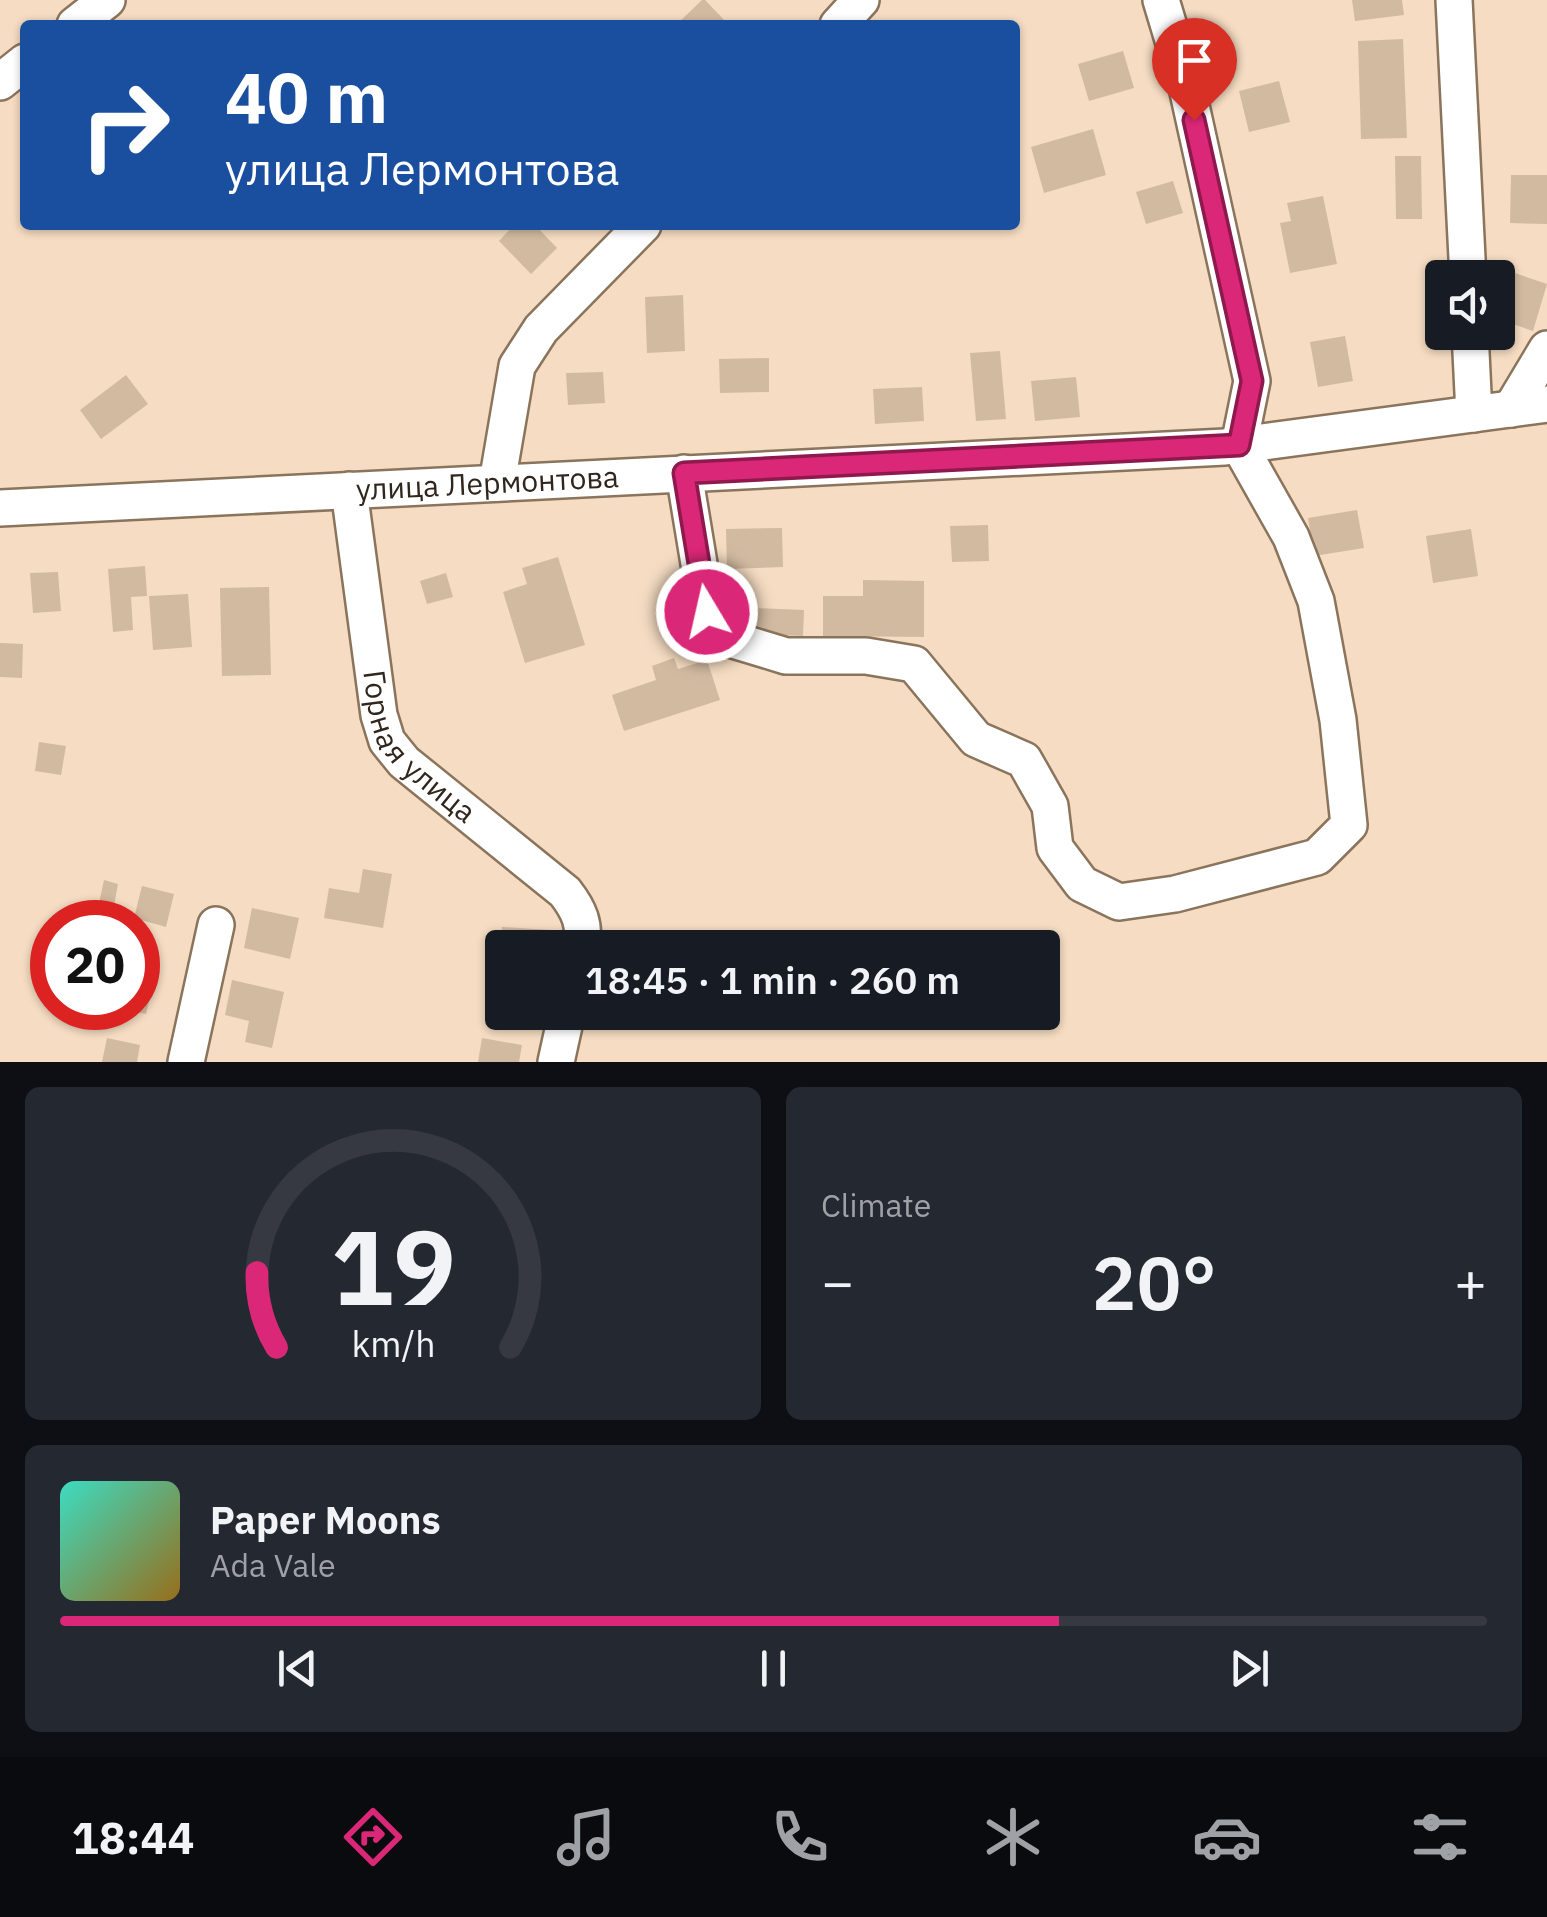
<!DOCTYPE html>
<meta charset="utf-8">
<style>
:root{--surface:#171b24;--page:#242831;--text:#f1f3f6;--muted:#9ea1a6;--line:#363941;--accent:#db2777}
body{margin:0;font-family:"IBM Plex Sans",sans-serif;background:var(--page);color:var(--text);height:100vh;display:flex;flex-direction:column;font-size:38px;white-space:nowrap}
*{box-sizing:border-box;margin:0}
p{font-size:32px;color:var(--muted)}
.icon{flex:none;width:55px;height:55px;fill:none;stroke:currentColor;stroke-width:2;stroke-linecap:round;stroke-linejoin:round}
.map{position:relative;height:1062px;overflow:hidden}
.panel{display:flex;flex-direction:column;gap:25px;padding:25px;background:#0d0f14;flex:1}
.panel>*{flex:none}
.banner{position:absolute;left:20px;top:20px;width:1000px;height:210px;border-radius:10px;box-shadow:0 2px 8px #0004;background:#1a4fa0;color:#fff;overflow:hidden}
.buttons{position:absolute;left:1425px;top:260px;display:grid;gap:20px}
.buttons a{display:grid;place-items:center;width:90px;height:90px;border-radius:10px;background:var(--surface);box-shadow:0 2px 8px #0004;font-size:50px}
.speed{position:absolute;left:30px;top:900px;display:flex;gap:20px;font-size:50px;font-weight:700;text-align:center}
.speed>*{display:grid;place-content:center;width:130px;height:130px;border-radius:50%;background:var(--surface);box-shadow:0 2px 8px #0004;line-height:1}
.speed .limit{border:15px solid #d22;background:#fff;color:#111}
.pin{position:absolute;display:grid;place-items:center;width:85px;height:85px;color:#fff;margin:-102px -42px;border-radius:50% 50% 50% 0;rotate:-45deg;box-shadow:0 0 10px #0007}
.pin .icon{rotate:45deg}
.me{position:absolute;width:110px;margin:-55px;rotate:351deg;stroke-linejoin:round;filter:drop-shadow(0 0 8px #0008)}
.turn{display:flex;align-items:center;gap:35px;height:210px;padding:0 40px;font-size:45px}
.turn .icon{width:130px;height:130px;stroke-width:2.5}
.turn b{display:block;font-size:70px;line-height:85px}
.big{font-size:75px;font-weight:600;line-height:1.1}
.panel .widget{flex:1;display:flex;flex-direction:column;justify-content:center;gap:15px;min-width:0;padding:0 35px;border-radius:15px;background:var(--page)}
.panel .dial{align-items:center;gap:0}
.dial svg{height:260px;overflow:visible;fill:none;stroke:var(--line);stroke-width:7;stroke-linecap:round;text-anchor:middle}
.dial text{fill:var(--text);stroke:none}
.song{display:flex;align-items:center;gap:30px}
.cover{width:120px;height:120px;border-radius:15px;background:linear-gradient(135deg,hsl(170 70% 55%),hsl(40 70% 35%))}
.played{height:10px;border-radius:5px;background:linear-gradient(90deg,var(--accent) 70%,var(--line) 70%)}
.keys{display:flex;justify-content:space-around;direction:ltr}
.heat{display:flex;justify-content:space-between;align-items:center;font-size:55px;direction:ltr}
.panel .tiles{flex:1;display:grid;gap:25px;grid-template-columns:1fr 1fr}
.widget:last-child{grid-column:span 2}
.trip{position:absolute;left:485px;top:930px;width:575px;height:100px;border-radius:10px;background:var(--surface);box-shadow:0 2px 8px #0004;font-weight:600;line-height:100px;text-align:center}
.dock{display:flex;height:160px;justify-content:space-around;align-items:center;background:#090b0e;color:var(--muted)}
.dock .icon{width:70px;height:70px}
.dock .selected{color:var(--accent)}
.dock b{font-size:45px;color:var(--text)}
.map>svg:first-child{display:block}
.building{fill:#d2baa0}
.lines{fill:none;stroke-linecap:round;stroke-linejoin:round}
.minor-casing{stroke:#8a745c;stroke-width:40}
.minor{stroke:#fff;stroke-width:35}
.route-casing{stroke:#8e194d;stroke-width:25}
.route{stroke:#db2777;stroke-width:18}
.labels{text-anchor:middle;stroke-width:8;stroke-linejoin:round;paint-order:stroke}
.street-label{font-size:30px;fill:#30261d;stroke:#fff}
</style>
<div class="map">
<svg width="1547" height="1062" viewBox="0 0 1547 1062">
<rect width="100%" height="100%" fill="#f5dcc2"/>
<path class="building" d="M702 0H705L729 25H676Z
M1352 0H1402L1404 15 1355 21Z
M1403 39 1407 138 1361 139 1358 41Z
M1123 51 1134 88 1089 101 1078 64Z
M1279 81 1290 122 1249 132 1239 91Z
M1093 129 1106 175 1044 193 1031 147Z
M1395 156H1421L1422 219H1396Z
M1511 175H1547V224L1510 223Z
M1173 181 1183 213 1146 224 1136 192Z
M1323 196 1337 264 1290 273 1280 223 1291 221 1287 203Z
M514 225H535L557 248 531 274 499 241Z
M1503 269 1547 284 1533 331 1498 319V286Z
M683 295 685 351 647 353 645 297Z
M1345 336 1353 381 1318 387 1310 342Z
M1000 351 1006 419 976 421 970 353Z
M769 358V392L720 393 719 359Z
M603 372 605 403 568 405 566 373Z
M126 375 148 404 101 439 80 410Z
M1076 377 1080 417 1035 421 1031 381Z
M922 387 924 421 875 424 873 389Z
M1357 510 1364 548 1314 556 1308 518Z
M988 525 989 561 952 562 950 526Z
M782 528 783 567 727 569 726 529Z
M1471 529 1478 576 1433 583 1426 536Z
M558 557 585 645 525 663 503 592 527 584 522 568Z
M145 566 147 596 131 597 133 630 113 632 108 569Z
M58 572 61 611 33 613 30 573Z
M446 573 453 597 427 604 420 581Z
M863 580 924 581V637L823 636V596H863Z
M269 587 271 675 222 676 220 588Z
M188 594 192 647 153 650 149 596Z
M754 608 804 610 803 636 753 634Z
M0 643 23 644 22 678 0 677Z
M674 658 678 669 707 660 720 700 624 731 612 695 656 680 652 666Z
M39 742 66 746 61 775 35 771Z
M363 869 392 874 383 928 324 918 329 888 359 893Z
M104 880 118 884 111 922H95Z
M142 886 174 894 166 927 134 918Z
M252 908 299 918 290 959 244 948Z
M502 927 551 930 550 948H501Z
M138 969 156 973 146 1014 124 1009 138 1008Z
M232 980 284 992 272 1048 245 1042 249 1021 225 1015Z
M107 1038 140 1045 137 1062H102Z
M482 1038 522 1045 519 1062H478Z"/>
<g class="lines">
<g class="minor-casing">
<g id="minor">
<path d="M1454 0 1468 278"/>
<path d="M75 25 107 0"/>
<path d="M838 25 861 0"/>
<path d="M0 82 25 62"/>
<path d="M1470 332 1474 414"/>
<path d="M1511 409 1547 349"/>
<path d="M684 473 707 612 730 639 786 656H866L914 664 976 739 1024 760 1050 806 1055 848 1082 884 1119 902 1175 894 1317 857 1349 825 1338 720 1316 601 1291 537 1239 445 1252 381 1186 83 1161 0"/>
<path d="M497 483 517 366 541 329 643 225"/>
<path id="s1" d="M349 490 379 715 387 741 404 762 565 892C579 910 586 925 581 948"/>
<path id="s2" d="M0 508 1225 447 1547 404"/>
<path d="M186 1062 216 925"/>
<path d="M556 1062 567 1012"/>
</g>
</g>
<use href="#minor" class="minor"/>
</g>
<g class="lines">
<g class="route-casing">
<path id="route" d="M707 612 684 473 1239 445 1252 381 1194 120"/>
</g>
<use href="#route" class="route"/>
</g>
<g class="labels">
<g class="street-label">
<text dy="10" stroke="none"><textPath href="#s2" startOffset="488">улица Лермонтова</textPath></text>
<text dy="10" stroke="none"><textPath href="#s1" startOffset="275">Горная улица</textPath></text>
</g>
</g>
</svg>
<div class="buttons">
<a><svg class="icon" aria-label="sound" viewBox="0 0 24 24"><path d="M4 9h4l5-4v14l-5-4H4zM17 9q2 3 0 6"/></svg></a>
</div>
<div class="speed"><div class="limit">20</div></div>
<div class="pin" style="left:1194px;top:120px;background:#d93025"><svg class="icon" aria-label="arrive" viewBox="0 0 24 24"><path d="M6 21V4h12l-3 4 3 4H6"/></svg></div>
<svg class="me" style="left:707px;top:612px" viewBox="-20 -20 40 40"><circle r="17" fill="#db2777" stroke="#fff" stroke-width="3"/><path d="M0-11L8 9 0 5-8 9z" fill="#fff"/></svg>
<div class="trip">18:45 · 1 min · 260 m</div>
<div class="banner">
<div class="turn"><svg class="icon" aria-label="right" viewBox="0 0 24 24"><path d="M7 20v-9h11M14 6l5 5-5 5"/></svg><div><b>40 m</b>улица Лермонтова</div></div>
</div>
</div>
<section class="panel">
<div class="tiles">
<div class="widget dial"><svg viewBox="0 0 100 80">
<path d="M14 69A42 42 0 1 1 86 69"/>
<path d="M14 69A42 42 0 0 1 8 46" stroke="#db2777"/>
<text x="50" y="56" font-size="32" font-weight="700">19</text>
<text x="50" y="72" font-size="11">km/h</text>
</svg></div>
<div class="widget"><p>Climate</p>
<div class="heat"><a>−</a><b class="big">20°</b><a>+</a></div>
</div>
<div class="widget">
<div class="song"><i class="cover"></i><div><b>Paper Moons</b><p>Ada Vale</p></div></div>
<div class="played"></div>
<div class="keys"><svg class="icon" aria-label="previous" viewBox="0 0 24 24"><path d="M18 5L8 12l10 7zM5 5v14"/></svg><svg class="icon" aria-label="pause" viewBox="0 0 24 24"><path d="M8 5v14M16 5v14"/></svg><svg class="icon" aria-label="next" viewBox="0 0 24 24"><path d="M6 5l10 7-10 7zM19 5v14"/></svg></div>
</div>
</div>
</section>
<nav class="dock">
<b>18:44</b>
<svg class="icon selected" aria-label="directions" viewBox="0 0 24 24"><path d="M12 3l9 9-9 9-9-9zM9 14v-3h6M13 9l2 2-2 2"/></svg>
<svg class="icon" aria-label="music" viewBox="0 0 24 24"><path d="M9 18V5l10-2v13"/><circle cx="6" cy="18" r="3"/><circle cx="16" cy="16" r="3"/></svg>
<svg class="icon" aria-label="phone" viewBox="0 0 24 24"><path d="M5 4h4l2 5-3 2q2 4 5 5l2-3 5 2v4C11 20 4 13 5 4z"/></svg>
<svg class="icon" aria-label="climate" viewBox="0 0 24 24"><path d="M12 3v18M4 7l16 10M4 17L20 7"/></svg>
<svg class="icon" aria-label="car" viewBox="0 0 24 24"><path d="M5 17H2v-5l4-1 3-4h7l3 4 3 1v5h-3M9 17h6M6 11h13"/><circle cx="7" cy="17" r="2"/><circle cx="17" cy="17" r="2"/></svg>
<svg class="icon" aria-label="filters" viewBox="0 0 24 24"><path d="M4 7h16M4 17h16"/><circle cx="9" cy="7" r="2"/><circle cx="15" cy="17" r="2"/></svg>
</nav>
